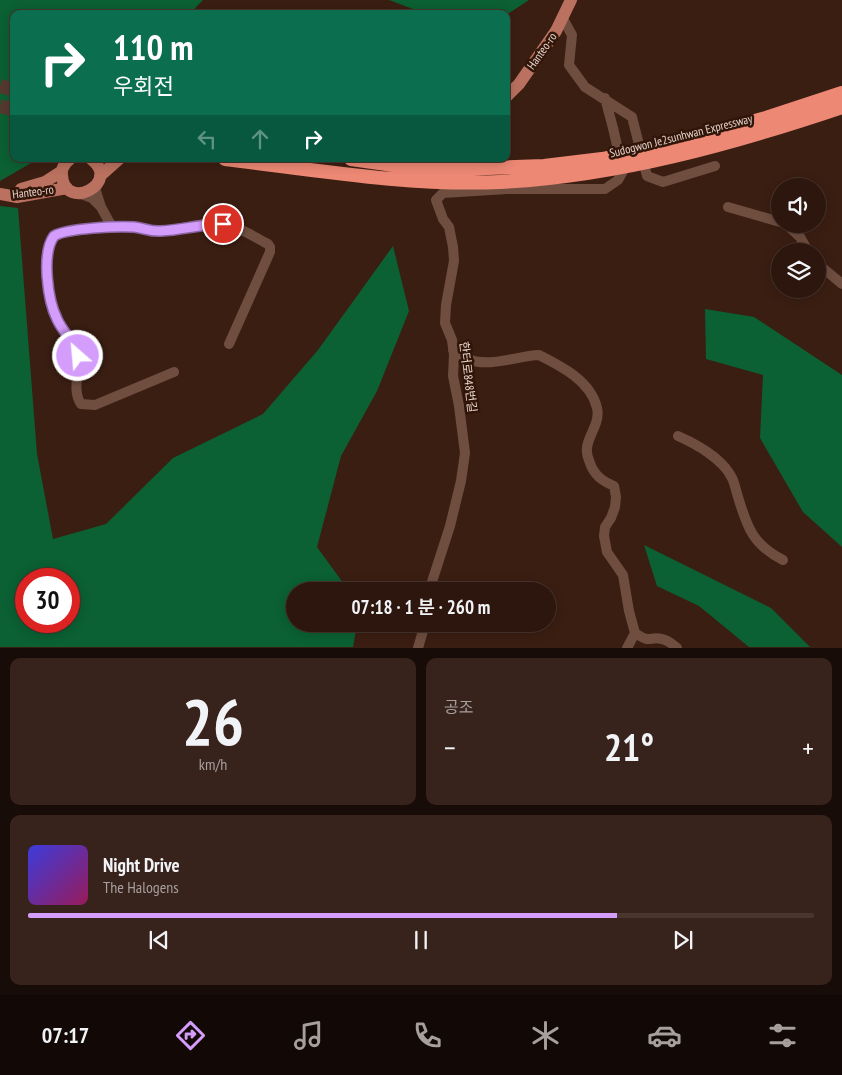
<!DOCTYPE html>
<html lang="ko">
<meta charset="utf-8">
<style>
:root{--surface:#2c160e;--page:#38231c;--text:#f1f3f6;--muted:#a69f9e;--line:#48352e;--accent:#d49cfb}
body{margin:0;font-family:"PT Sans Narrow","Noto Sans KR",sans-serif;background:var(--page);color:var(--text);height:100vh;display:flex;flex-direction:column;font-size:19px;white-space:nowrap}
*{box-sizing:border-box;margin:0}
p{font-size:16px;color:var(--muted)}
.icon{flex:none;width:28px;height:28px;fill:none;stroke:currentColor;stroke-width:2;stroke-linecap:round;stroke-linejoin:round}
.map{position:relative;height:648px;overflow:hidden}
.details{display:flex;flex-direction:column;gap:10px;padding:10px;background:#180c08;flex:1}
.details>*{flex:none}
.guide{position:absolute;left:10px;top:10px;width:500px;height:152px;border-radius:10px;box-shadow:0 2px 12px #0003,0 0 0 1px var(--line);background:#0b6e4f;color:#fff;overflow:hidden}
.fabs{position:absolute;left:771px;top:178px;display:grid;gap:10px}
.fabs a{display:grid;place-items:center;width:55px;height:55px;border-radius:50%;background:var(--surface);box-shadow:0 2px 12px #0003,0 0 0 1px var(--line);font-size:25px}
.speed{position:absolute;left:15px;top:568px;display:flex;gap:10px;font-size:25px;font-weight:700;text-align:center}
.speed>*{display:grid;place-content:center;width:65px;height:65px;border-radius:50%;background:var(--surface);box-shadow:0 2px 12px #0003,0 0 0 1px var(--line);line-height:1}
.speed .limit{border:8px solid #d22;background:#fff;color:#111}
.pin{position:absolute;display:grid;place-items:center;width:42px;height:42px;color:#fff;margin:-21px;border:2px solid #fff;border-radius:50%;box-shadow:0 1px 5px #0007}
.me{position:absolute;width:55px;margin:-28px;rotate:333deg;stroke-linejoin:round;filter:drop-shadow(0 0 4px #0008)}
.turn{display:flex;align-items:center;gap:18px;height:105px;padding:0 20px;font-size:22px}
.turn .icon{width:65px;height:65px;stroke-width:2.5}
.turn b{display:block;font-size:35px;line-height:42px}
.lanes{display:flex;align-items:center;height:48px;padding:0 20px;background:#0003;justify-content:center;gap:25px;direction:ltr}
.lanes .off{opacity:.35}
.big{font-size:38px;font-weight:600;line-height:1.1}
.details .widget{flex:1;display:flex;flex-direction:column;justify-content:center;gap:8px;min-width:0;padding:0 18px;border-radius:10px;background:var(--page)}
.details .dial{align-items:center;gap:0}
.dial b{font-size:65px;line-height:1}
.song{display:flex;align-items:center;gap:15px}
.cover{width:60px;height:60px;border-radius:8px;background:linear-gradient(135deg,hsl(240 70% 55%),hsl(330 70% 35%))}
.played{height:5px;border-radius:2px;background:linear-gradient(90deg,var(--accent) 75%,var(--line) 75%)}
.keys{display:flex;justify-content:space-around;direction:ltr}
.heat{display:flex;justify-content:space-between;align-items:center;font-size:28px;direction:ltr}
.details .tiles{flex:1;display:grid;gap:10px;grid-template-columns:1fr 1fr}
.widget:last-child{grid-column:span 2}
.trip{position:absolute;left:286px;top:582px;width:270px;height:50px;border-radius:25px;background:var(--surface);box-shadow:0 2px 12px #0003,0 0 0 1px var(--line);font-weight:600;line-height:50px;text-align:center}
.menu{display:flex;height:80px;justify-content:space-around;align-items:center;background:#120906;color:var(--muted)}
.menu .icon{width:35px;height:35px}
.menu .current{color:var(--accent)}
.menu b{font-size:22px;color:var(--text)}
.map>svg:first-child{display:block}
.forest{fill:#0b6133;fill-rule:evenodd}
.lines{fill:none;stroke-linecap:round;stroke-linejoin:round}
.highway-tunnel{stroke:#55392e;stroke-width:14;stroke-dasharray:14 7;stroke-linecap:butt}
.minor{stroke:#6f4e40;stroke-width:10}
.major{stroke:#ba715f;stroke-width:12}
.highway{stroke:#ec8874;stroke-width:14}
.route-casing{stroke:#8a65a3;stroke-width:12}
.route{stroke:#d49cfb;stroke-width:9}
.labels{text-anchor:middle;stroke-width:5;stroke-linejoin:round;paint-order:stroke}
.street-label{font-size:12px;fill:#e7d3cb;stroke:#301508}
</style>
<div class="map">
<svg width="842" height="648" viewBox="0 0 842 648">
<rect width="100%" height="100%" fill="#3b1e12"/>
<path class="forest" d="M0 0H203L196 7 192 14H14V159H38L0 181Z
M389 0H529L506 15 426 14Z
M0 206 18 208 37 454 53 539 106 524 173 458 263 414 318 350 393 246 409 311 377 391 341 456 317 547 349 591H295V624H357L353 647H0ZM26 579H69V621H26Z
M705 309 754 317 842 375V547L803 512 760 438 763 375 706 359Z
M644 545 771 608 810 647H749L699 606 657 586Z"/>
<g class="lines">
<path class="highway-tunnel" d="M0 86 14 90
M0 106 14 110"/>
<path class="minor" d="M562 17 572 35 569 65 585 87 632 117 647 176 663 182 715 166
M81 194 92 198 101 207 95 188
M101 207 112 227
M728 207 780 222
M786 224 800 237 808 251
M818 264 842 284
M453 350C458 353 462 357 467 359 490 368 516 356 539 355 561 366 591 381 597 408 601 424 585 439 587 452 587 456 589 460 590 463 594 475 602 481 614 486L616 497 615 507 611 518 605 527 604 536 607 552 623 575 629 611 635 633C651 644 648 636 662 639 668 640 672 644 677 648
M174 372 95 405 81 404C71 390 81 368 77 352 74 339 62 331 57 319 48 301 39 249 56 234 81 230 107 225 132 227 141 227 149 232 158 231 180 231 201 221 223 224 239 226 254 237 268 244L270 247V252L229 344
M678 436C696 444 723 459 732 478 735 484 736 491 738 497 747 527 753 545 783 560
M429 591 450 526 461 481 465 453 459 406 453 376 454 355 452 340 445 323 446 305 454 261 453 247 449 227 443 219 436 200 443 193 507 189H605L618 180 623 171 613 128 605 98
M418 648 425 624
M627 648 635 633"/>
<path class="major" d="M506 97 519 84 556 31 571 0
M70 159C65 163 61 169 62 175 64 213 123 183 91 159
M100 176 119 159
M21 189 45 182 62 171
M0 194 17 197 67 188"/>
<path class="highway" d="M225 159C316 170 408 186 500 182 617 176 732 144 842 107
M351 159 429 170 544 166 602 159 651 149 766 118 842 93"/>
</g>
<g class="lines">
<g class="route-casing">
<path id="route" d="M78 356C75 341 63 333 57 319 48 301 41 254 54 236 67 228 118 226 134 227 144 228 151 232 161 231 182 230 202 224 223 224"/>
</g>
<use href="#route" class="route"/>
</g>
<g class="labels">
<g class="street-label">
<text transform="translate(542 51) rotate(-55)" y="4">Hanteo-ro</text>
<text transform="translate(681 136) rotate(-14)" y="4">Sudogwon Je2sunhwan Expressway</text>
<text transform="translate(33 192) rotate(-7)" y="4">Hanteo-ro</text>
<text transform="translate(468 377) rotate(83)" y="4">한터로848번길</text>
</g>
</g>
</svg>
<div class="fabs">
<a><svg class="icon" aria-label="sound" viewBox="0 0 24 24"><path d="M4 9h4l5-4v14l-5-4H4zM17 9q2 3 0 6"/></svg></a>
<a><svg class="icon" aria-label="layers" viewBox="0 0 24 24"><path d="M12 4l9 5-9 5-9-5zM3 14l9 5 9-5"/></svg></a>
</div>
<div class="speed"><div class="limit">30</div></div>
<div class="pin" style="left:223px;top:224px;background:#d93025"><svg class="icon" aria-label="arrive" viewBox="0 0 24 24"><path d="M6 21V4h12l-3 4 3 4H6"/></svg></div>
<svg class="me" style="left:78px;top:356px" viewBox="-20 -20 40 40"><circle r="17" fill="#d49cfb" stroke="#fff" stroke-width="3"/><path d="M0-11L8 9 0 5-8 9z" fill="#fff"/></svg>
<div class="trip">07:18 · 1 분 · 260 m</div>
<div class="guide">
<div class="turn"><svg class="icon" aria-label="right" viewBox="0 0 24 24"><path d="M7 20v-9h11M14 6l5 5-5 5"/></svg><div><b>110 m</b>우회전</div></div>
<div class="lanes"><svg class="icon off" aria-label="left" viewBox="0 0 24 24"><path d="M17 20v-9H6M10 6l-5 5 5 5"/></svg><svg class="icon off" aria-label="ahead" viewBox="0 0 24 24"><path d="M12 20V5M6 11l6-6 6 6"/></svg><svg class="icon" aria-label="right" viewBox="0 0 24 24"><path d="M7 20v-9h11M14 6l5 5-5 5"/></svg></div>
</div>
</div>
<section class="details">
<div class="tiles">
<div class="widget dial"><b>26</b><p>km/h</p></div>
<div class="widget"><p>공조</p>
<div class="heat"><a>−</a><b class="big">21°</b><a>+</a></div>
</div>
<div class="widget">
<div class="song"><i class="cover"></i><div><b>Night Drive</b><p>The Halogens</p></div></div>
<div class="played"></div>
<div class="keys"><svg class="icon" aria-label="previous" viewBox="0 0 24 24"><path d="M18 5L8 12l10 7zM5 5v14"/></svg><svg class="icon" aria-label="pause" viewBox="0 0 24 24"><path d="M8 5v14M16 5v14"/></svg><svg class="icon" aria-label="next" viewBox="0 0 24 24"><path d="M6 5l10 7-10 7zM19 5v14"/></svg></div>
</div>
</div>
</section>
<nav class="menu">
<b>07:17</b>
<svg class="icon current" aria-label="directions" viewBox="0 0 24 24"><path d="M12 3l9 9-9 9-9-9zM9 14v-3h6M13 9l2 2-2 2"/></svg>
<svg class="icon" aria-label="music" viewBox="0 0 24 24"><path d="M9 18V5l10-2v13"/><circle cx="6" cy="18" r="3"/><circle cx="16" cy="16" r="3"/></svg>
<svg class="icon" aria-label="phone" viewBox="0 0 24 24"><path d="M5 4h4l2 5-3 2q2 4 5 5l2-3 5 2v4C11 20 4 13 5 4z"/></svg>
<svg class="icon" aria-label="climate" viewBox="0 0 24 24"><path d="M12 3v18M4 7l16 10M4 17L20 7"/></svg>
<svg class="icon" aria-label="car" viewBox="0 0 24 24"><path d="M5 17H2v-5l4-1 3-4h7l3 4 3 1v5h-3M9 17h6M6 11h13"/><circle cx="7" cy="17" r="2"/><circle cx="17" cy="17" r="2"/></svg>
<svg class="icon" aria-label="filters" viewBox="0 0 24 24"><path d="M4 7h16M4 17h16"/><circle cx="9" cy="7" r="2"/><circle cx="15" cy="17" r="2"/></svg>
</nav>
